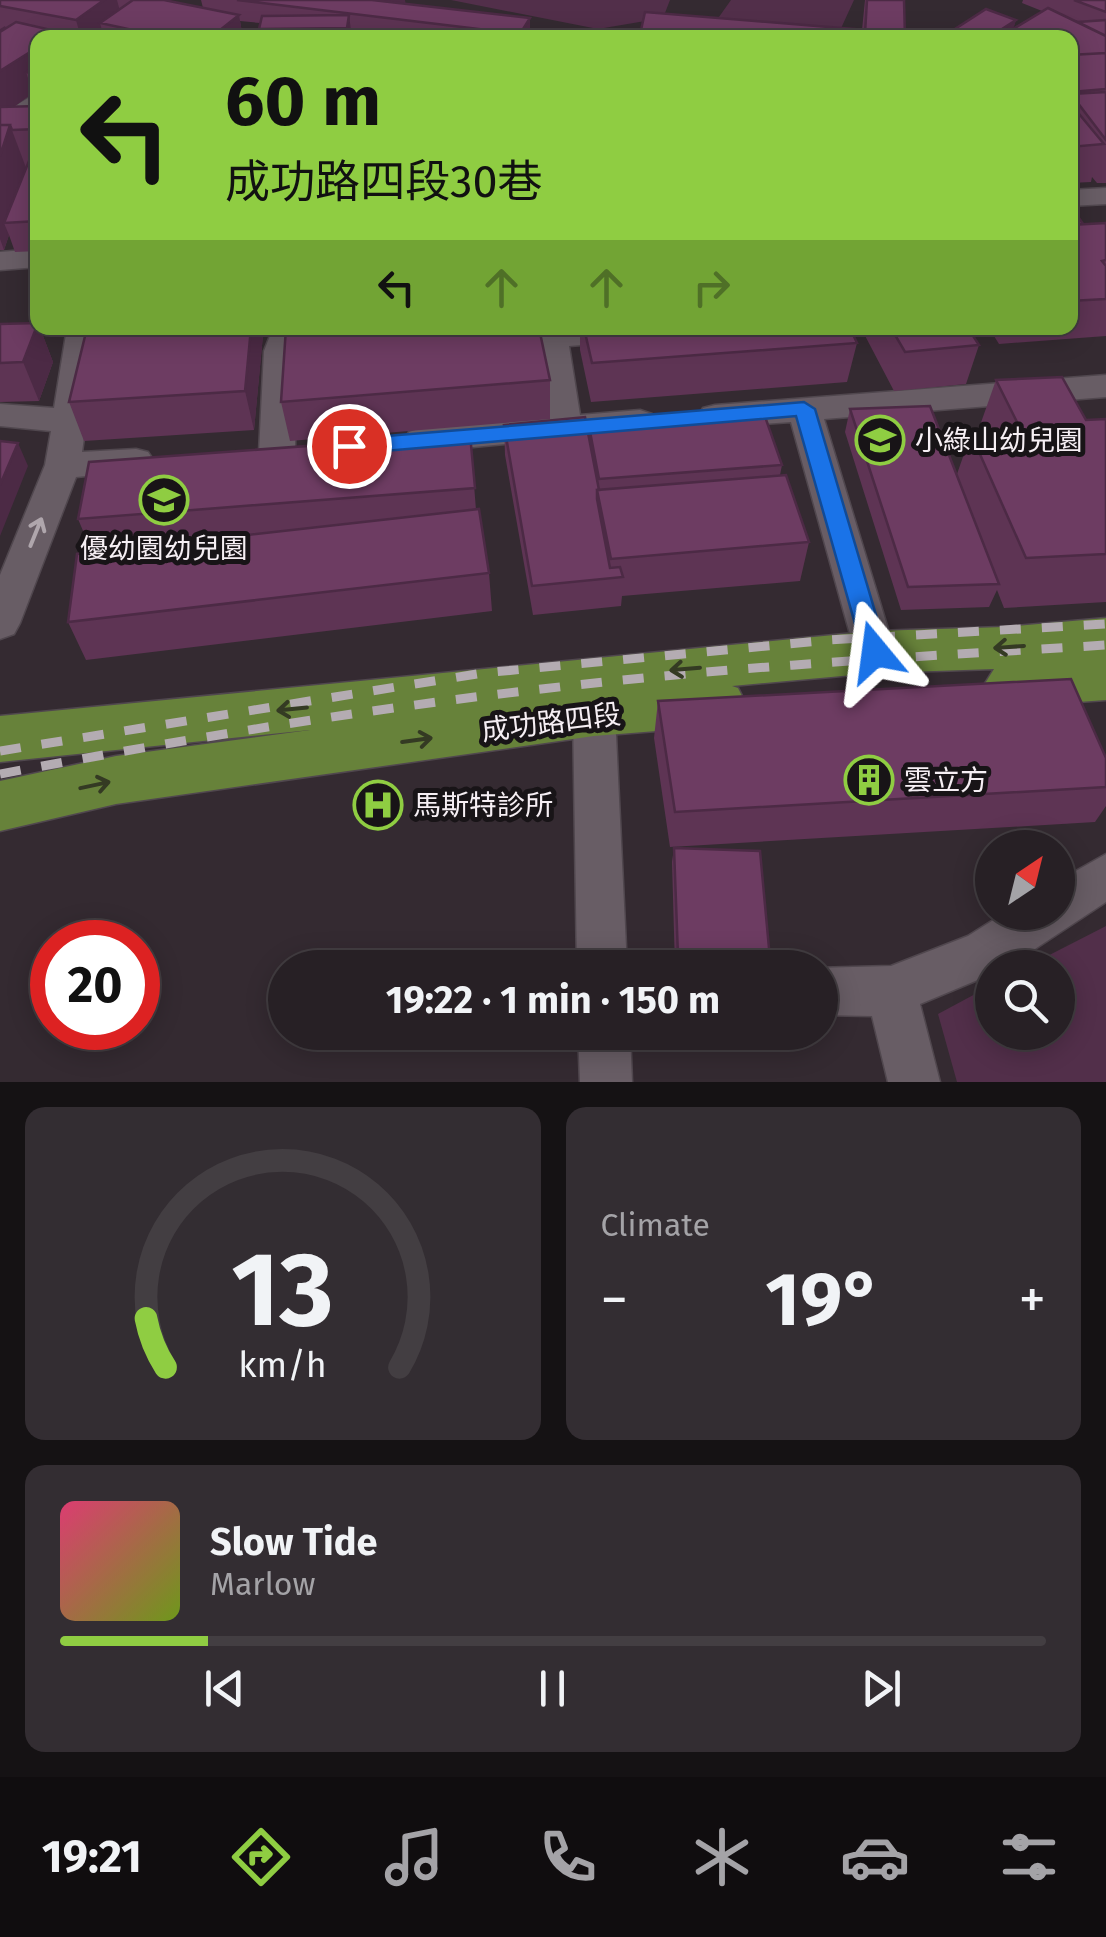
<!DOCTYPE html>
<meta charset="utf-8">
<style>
:root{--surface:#272025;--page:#332d32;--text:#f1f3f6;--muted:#a4a3a7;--line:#433e42;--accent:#8fcd42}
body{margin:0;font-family:"Fira Sans","Noto Sans TC",sans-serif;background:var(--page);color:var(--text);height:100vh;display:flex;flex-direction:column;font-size:38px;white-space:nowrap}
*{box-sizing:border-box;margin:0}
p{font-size:32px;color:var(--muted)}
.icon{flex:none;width:55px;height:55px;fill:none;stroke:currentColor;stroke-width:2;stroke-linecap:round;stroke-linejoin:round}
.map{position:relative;height:1082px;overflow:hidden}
.side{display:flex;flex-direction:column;gap:25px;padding:25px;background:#151214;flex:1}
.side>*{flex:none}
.banner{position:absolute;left:30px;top:30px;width:1048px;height:305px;border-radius:20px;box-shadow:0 5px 25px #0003,0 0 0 2px var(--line);background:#8fcd42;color:#111;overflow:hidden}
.needle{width:65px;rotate:35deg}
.fabs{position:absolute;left:975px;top:830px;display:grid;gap:20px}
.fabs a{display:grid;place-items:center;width:100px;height:100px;border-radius:50%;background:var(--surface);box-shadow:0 5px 25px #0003,0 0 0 2px var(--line);font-size:50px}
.speed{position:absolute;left:30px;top:920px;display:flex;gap:20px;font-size:50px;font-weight:700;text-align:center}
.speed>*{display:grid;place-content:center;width:130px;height:130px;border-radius:50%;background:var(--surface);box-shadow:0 5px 25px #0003,0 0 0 2px var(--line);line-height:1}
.speed .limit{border:15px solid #d22;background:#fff;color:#111}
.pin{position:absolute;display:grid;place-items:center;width:85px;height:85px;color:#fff;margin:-42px;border:5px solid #fff;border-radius:50%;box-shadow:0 2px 10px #0007}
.me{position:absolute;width:110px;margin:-55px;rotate:344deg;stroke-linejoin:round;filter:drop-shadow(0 0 8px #0008)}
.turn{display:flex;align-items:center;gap:35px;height:210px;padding:0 30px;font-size:45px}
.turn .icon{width:130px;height:130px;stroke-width:2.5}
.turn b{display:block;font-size:70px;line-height:85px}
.lanes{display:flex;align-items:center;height:95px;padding:0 30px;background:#0003;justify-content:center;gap:50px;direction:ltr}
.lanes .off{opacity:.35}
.big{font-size:75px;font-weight:700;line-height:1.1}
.side .card{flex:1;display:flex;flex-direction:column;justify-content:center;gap:15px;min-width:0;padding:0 35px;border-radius:20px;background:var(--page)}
.side .dial{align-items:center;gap:0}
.dial svg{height:260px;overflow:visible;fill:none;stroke:var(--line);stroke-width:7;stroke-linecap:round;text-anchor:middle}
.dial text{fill:var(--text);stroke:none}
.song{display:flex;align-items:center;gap:30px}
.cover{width:120px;height:120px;border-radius:15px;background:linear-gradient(135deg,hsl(340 70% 55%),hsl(80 70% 35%))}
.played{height:10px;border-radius:5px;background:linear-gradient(90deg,var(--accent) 15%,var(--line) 15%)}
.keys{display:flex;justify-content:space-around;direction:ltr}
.heat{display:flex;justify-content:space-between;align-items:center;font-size:55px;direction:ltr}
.side .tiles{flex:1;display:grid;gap:25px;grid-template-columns:1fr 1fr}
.card:last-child{grid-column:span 2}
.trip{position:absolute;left:268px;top:950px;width:570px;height:100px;border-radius:50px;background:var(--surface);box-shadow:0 5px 25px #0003,0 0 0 2px var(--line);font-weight:700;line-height:100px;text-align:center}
.menu{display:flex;height:160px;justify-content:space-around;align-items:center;background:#100d0f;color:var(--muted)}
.menu .icon{width:70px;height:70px}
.menu .on{color:var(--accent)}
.menu b{font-size:45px;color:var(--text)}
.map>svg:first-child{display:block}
.green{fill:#522f4a}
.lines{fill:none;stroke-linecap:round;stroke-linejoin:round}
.minor-casing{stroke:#50474e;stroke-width:3}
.major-casing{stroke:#50474e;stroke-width:3}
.minor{fill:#685d65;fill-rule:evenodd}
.major{fill:#67823a;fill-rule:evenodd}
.rail{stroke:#b4acb2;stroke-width:9;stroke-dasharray:21 21;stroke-linecap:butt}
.wall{fill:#5e3454}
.shaded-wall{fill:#4c2a45}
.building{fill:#6d3c62;stroke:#4c2a45;stroke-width:2.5}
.oneway{stroke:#afa6ac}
.oneway2{stroke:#343a23}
.route{fill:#1a73e8;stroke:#114b97;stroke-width:2.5}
.labels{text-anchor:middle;stroke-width:10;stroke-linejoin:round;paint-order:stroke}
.poi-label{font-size:28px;fill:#f6eff4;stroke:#181417;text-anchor:start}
.street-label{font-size:28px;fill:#f6eff4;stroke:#181417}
</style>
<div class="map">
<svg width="1106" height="1082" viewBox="0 0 1106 1082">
<rect width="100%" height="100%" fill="#342a31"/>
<path class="green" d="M451 0H670L663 18 598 29Z
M731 0H854L837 37 709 31Z
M1106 926V1082H957L938 1014 992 985V1032H1058V968L1026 967Z"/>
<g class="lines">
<g class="minor-casing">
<path id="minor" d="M38 92V111L0 135V115Z
M1106 188V204L1070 206V190Z
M38 249V267L0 270V252Z
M67 328H99L82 452 136 449 148 452 154 461 148 470 76 477 20 623 14 634 0 639V575L45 465 51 431 0 426V404L54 408Z
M273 328H304L296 351 295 452 289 461 277 464 265 461 259 452 264 351Z
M535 328H687L683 335 672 338 569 346 580 415 640 410 652 414 657 422 652 430 421 452 409 448 404 440 409 432 421 428 546 418Z
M1106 375V397L824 419 895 652 889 664 875 668 861 664 855 652 791 422 715 427 703 424 698 416 703 408 715 405Z
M594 696 609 701 615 714 627 968H577L573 714 579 701Z
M1106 854V902L1006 968H992V974L920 1004 940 1082H888L872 1016 820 1015V968H814L891 966 968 936 1006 912H1058V881Z
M578 1032H630L632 1082H580Z"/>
</g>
<g class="major-casing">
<path id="major" d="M1106 618V700L1010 707 991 700 984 685 994 669 875 673 732 686 738 688 746 704 738 720 719 726 594 736 116 804 0 831V781L116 756 310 730 0 762V716L875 631 1004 627Z"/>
</g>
<use href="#minor" class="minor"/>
<use href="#major" class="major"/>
<path class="rail" d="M0 751 483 673 829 640 1106 624
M0 774C191 738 383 706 577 685 753 665 929 656 1106 645"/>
</g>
<path class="wall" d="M0 0H164L203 8 201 0H405V4L530 38H260L259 29 260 23 240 21 243 38H38V105L33 93 15 106H38V251L15 252 9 235 4 250H0Z
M865 0H904L905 38H640L641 30H862Z
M1023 0H1106V183H1097L1092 177 1091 182 1070 183V38H941L1016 20 1013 28 1042 11 1022 3Z
M1070 205 1083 224 1106 223V336L999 344 989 328H1070Z
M0 324 40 328 53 362 39 401 0 402Z
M87 328H261L263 335 254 430 84 441 69 402Z
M580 328H584L857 343 847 382 591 402 580 350Z
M861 328H968L979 345 966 384 894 391Z
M550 380V419L290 441 281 402Z
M996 380 1086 420 1106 419V602L1004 608 997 590 989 607 901 610 845 432 850 409 957 474 971 434H980L978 431Z
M588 421 782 465 780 475 809 542 800 581 622 596 621 606 533 615 505 455 504 425 587 432Z
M470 434 476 510 489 573 492 611 86 660 68 622 92 552 78 519Z
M658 701 1106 758V806L1095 822 670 847 654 738Z
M674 848 770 959 767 968H675L672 862Z"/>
<path class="shaded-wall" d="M104 0H117L124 26 100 23 104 38H81L76 20Z
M384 0H405L406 6 386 18Z
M239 15 243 38H210Z
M349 15 352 38H348L347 28Z
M530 18V38H520V34Z
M1016 20 1012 34 1007 38H988Z
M5 26 16 60 38 47V75L26 72 33 93 0 117V29Z
M10 125 28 173 4 223 9 235 4 250 0 239V156Z
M38 324V328H40L53 362 39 401 23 362Z
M251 328H261L263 335 254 430 245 391Z
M18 443 28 466 0 536V485Z"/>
<path class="building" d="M0 0H104L76 20 0 6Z
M133 0H164L239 15 210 38H170L100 23Z
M237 0H372L530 18 520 34Z
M867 0H904L905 38 865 34V38H736L641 30 645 12 865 30V33Z
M1074 0H1106V12Z
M1048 8 1106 36V53L1070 55V38H998Z
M986 9 1016 20 988 38H941Z
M349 15 347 28 259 29 262 16Z
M1106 20V36L1078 22Z
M16 22 60 32 51 38H38V47L0 71V32Z
M482 30 483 38H313Z
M1106 53V89L1071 92 1070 55Z
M38 64V75L26 72Z
M1106 92V140L1071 94Z
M1070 103 1104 144 1070 147Z
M38 106V129L12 130 10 125H0V107Z
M0 125H10L0 156Z
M31 156H38V221L4 223Z
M1070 205 1083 224 1070 225Z
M1106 223V260L1102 261 1106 266V299L1070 301V225Z
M38 323 23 362 0 363V324Z
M87 328H251L245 391 69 402Z
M286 328H539L550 380 281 402Z
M584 328H850L857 343 592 363Z
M891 328H968L979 345 905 352Z
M1062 377 1086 420 1106 419V554L1026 558 971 434 1022 432 996 380Z
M930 406 999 584 908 587 850 409Z
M762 408 782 465 599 479 588 421Z
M585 417 599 490H597V499L610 568 620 567 623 577 532 586 504 425Z
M470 434 475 488 78 519 89 462Z
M0 441 18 443 0 485Z
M786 475 809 542 611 559 597 490Z
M479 509 489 573 68 622 77 554Z
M1071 679 1106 758V787L675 812 658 701Z
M674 848 760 851 770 959 678 956Z"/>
<defs><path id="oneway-shaft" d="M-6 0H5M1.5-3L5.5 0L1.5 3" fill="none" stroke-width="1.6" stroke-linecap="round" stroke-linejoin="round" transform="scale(2.5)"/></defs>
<use class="oneway" href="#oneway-shaft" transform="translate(36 532) rotate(-68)"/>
<g class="oneway2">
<use href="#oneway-shaft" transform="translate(1009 647) rotate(176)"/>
<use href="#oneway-shaft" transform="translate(685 669) rotate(175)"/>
<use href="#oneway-shaft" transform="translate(292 709) rotate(174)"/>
<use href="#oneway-shaft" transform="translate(417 740) rotate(-8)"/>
<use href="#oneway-shaft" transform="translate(95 785) rotate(-12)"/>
</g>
<path class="route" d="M804 402 815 409 887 652 884 659H866L863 652 796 416 349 454 339 446 349 439Z"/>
<defs>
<g id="school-ring" transform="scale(2.5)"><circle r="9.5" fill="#181417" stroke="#8fcd42" stroke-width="1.5"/><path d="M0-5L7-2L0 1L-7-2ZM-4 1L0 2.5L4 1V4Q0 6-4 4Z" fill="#8fcd42"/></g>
<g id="building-ring" transform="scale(2.5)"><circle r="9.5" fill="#181417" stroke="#8fcd42" stroke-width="1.5"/><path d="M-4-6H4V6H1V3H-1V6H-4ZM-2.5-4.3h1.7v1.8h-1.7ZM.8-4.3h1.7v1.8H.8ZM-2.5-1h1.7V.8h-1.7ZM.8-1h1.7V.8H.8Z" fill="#8fcd42"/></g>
<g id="hospital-ring" transform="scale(2.5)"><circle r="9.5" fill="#181417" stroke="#8fcd42" stroke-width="1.5"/><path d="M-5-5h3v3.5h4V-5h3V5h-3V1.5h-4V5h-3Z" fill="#8fcd42"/></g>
</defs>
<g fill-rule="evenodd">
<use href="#school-ring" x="880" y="440"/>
<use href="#school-ring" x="164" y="500"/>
<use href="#building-ring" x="869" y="780"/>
<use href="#hospital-ring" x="378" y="805"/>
</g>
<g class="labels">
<g class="poi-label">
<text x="915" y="450">小綠山幼兒園</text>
<text x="164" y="558" text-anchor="middle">優幼園幼兒園</text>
<text x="904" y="790">雲立方</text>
<text x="413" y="815">馬斯特診所</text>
</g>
<g class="street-label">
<text transform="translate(551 722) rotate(-7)" y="10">成功路四段</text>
</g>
</g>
</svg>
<div class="fabs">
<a><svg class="needle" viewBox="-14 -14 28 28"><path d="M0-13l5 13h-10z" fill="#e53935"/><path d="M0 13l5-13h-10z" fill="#a4a3a7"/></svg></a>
<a><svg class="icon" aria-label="search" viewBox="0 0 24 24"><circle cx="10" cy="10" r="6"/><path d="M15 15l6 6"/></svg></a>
</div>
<div class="speed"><div class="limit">20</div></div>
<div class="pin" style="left:349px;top:446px;background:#d93025"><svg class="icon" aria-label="arrive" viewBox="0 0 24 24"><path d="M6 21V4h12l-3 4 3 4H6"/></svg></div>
<svg class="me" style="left:875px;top:652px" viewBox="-20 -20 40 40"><path d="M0-17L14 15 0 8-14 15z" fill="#1a73e8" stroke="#fff" stroke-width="4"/></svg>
<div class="trip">19:22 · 1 min · 150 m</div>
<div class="banner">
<div class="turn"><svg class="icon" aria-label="left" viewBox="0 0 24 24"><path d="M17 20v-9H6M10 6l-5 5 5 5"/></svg><div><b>60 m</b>成功路四段30巷</div></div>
<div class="lanes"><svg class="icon" aria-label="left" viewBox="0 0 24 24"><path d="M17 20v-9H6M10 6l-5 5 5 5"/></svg><svg class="icon off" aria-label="ahead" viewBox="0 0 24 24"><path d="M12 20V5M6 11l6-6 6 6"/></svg><svg class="icon off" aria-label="ahead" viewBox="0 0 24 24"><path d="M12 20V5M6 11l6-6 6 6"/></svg><svg class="icon off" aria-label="right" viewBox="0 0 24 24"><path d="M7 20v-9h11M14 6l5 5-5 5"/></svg></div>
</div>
</div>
<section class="side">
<div class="tiles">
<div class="card dial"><svg viewBox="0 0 100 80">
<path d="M14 69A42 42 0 1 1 86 69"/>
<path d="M14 69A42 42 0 0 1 8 54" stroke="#8fcd42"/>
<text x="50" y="56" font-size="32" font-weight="700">13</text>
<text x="50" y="72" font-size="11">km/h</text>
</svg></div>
<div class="card"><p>Climate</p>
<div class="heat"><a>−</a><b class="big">19°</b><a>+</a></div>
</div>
<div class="card">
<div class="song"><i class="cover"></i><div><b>Slow Tide</b><p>Marlow</p></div></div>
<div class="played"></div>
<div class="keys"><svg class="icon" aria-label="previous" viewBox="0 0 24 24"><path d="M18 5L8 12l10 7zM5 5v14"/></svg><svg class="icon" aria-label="pause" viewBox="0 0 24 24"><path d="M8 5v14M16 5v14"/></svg><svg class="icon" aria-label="next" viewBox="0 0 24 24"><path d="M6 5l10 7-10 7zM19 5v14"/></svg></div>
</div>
</div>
</section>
<nav class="menu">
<b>19:21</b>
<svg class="icon on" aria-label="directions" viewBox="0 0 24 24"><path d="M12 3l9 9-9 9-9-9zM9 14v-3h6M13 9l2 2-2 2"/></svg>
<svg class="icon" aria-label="music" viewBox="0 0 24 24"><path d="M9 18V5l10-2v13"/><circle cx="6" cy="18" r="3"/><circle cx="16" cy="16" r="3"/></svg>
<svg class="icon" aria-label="phone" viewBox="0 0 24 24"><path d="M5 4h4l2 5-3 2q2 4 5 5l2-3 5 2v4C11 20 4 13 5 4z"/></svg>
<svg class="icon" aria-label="climate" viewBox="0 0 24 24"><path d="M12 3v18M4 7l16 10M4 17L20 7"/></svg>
<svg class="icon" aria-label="car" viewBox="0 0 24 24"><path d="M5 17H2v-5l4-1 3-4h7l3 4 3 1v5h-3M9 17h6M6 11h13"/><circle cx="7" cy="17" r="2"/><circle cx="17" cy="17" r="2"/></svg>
<svg class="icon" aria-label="filters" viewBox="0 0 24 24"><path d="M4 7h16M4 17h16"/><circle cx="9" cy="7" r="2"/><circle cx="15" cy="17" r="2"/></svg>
</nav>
